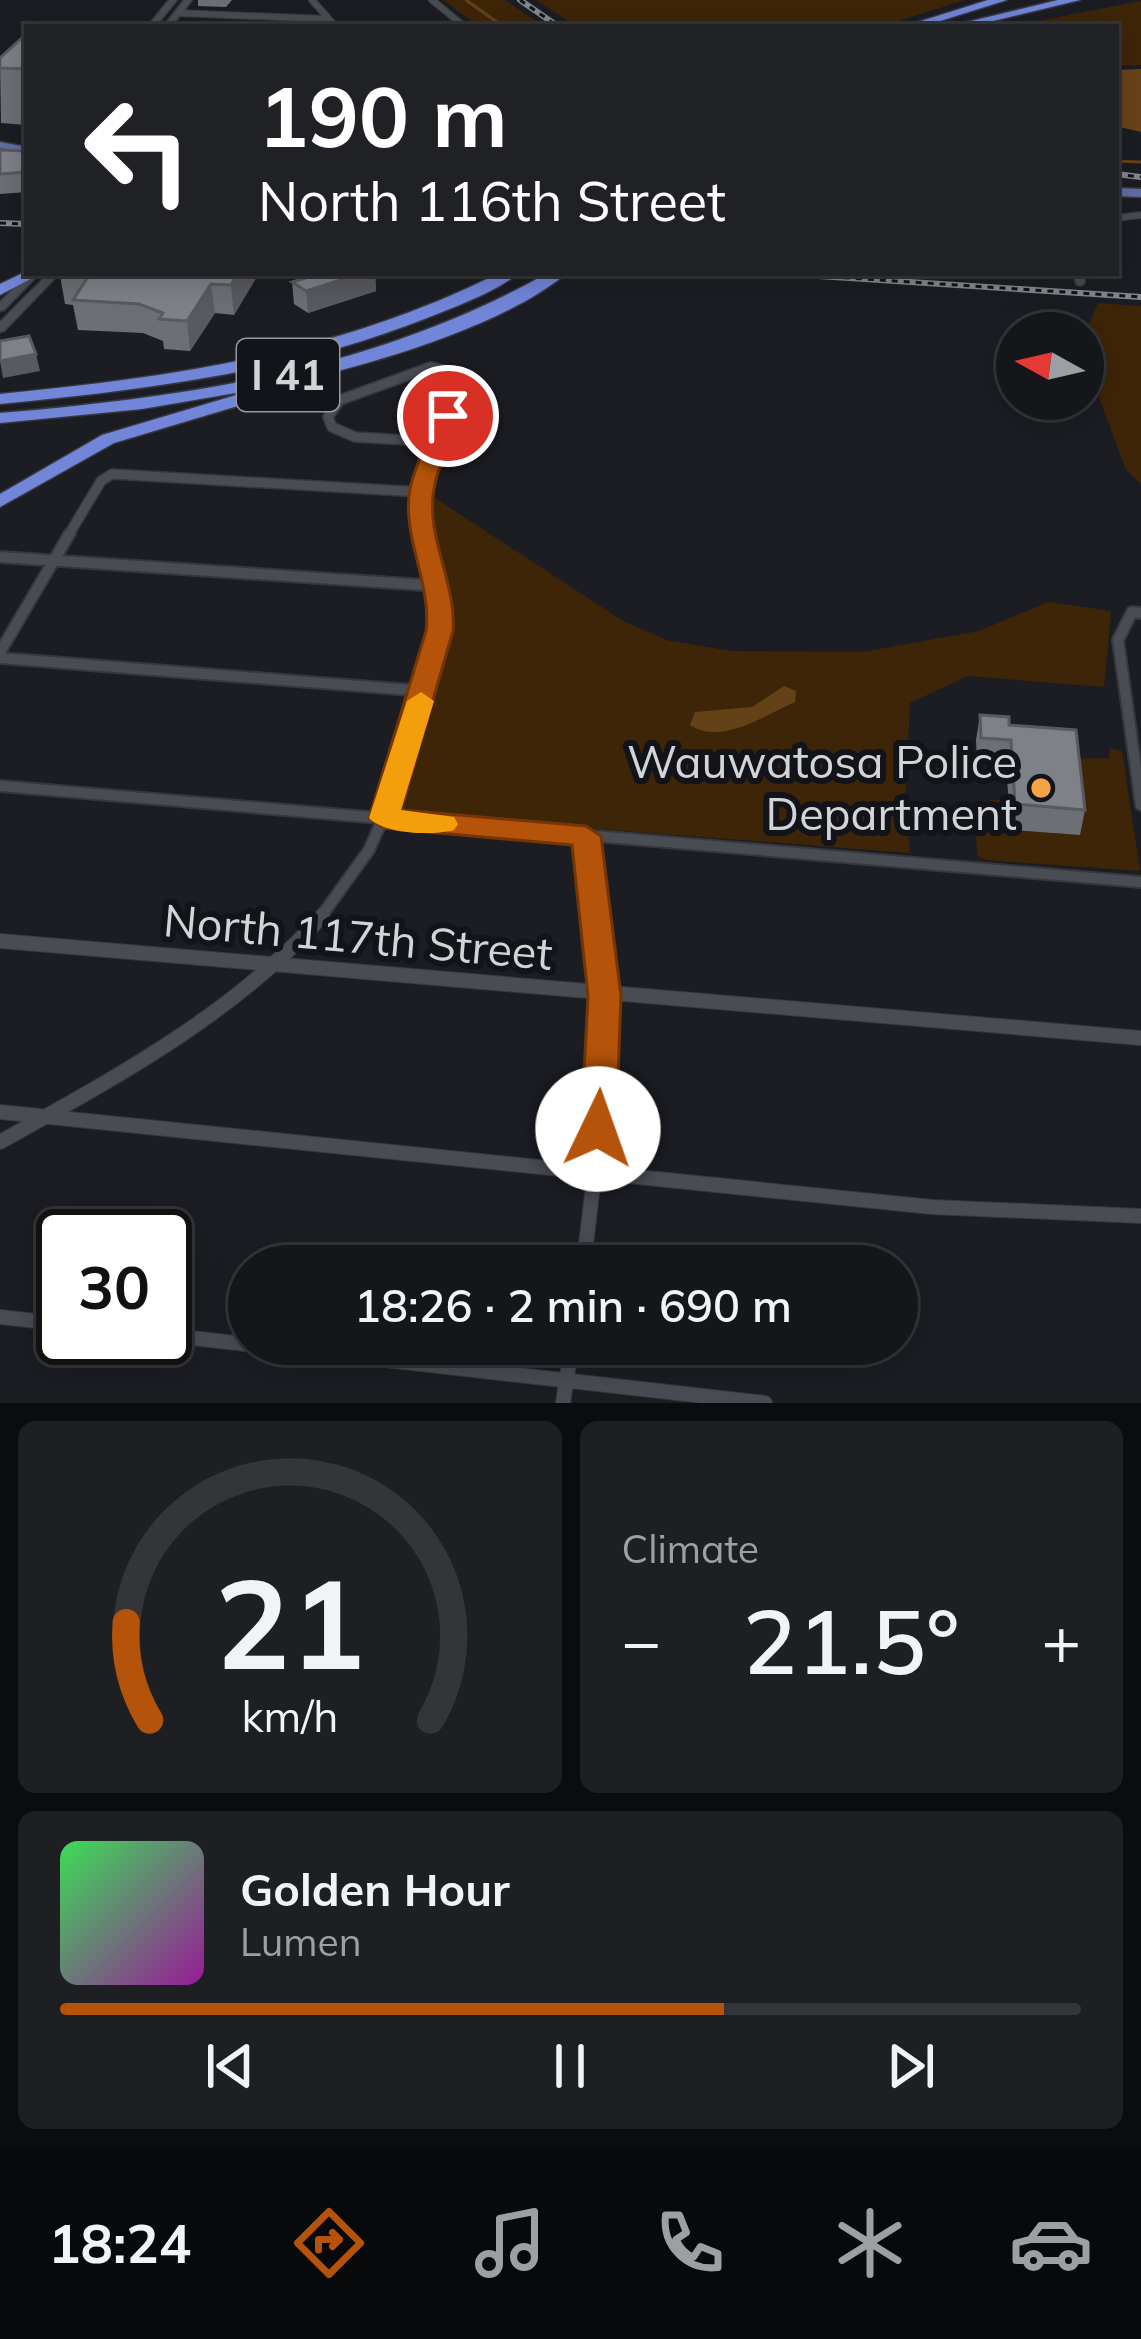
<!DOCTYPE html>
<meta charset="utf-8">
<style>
:root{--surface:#14161a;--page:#1d1f23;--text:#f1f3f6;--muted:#9d9fa2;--line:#333539;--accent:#b45309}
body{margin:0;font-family:Mulish,sans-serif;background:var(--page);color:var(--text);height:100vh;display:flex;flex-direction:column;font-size:45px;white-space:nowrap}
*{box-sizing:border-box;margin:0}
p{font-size:39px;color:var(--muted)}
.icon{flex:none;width:66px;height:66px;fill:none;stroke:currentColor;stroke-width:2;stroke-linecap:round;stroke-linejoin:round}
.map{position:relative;height:1403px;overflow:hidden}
.details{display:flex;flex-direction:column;gap:18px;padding:18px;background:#0b0c0e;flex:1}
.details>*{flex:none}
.banner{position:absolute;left:24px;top:24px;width:1095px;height:252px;border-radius:0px;box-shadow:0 6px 30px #0003,0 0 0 3px var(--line);background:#202124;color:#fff;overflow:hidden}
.needle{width:78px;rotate:278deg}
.fabs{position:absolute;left:996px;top:312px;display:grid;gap:24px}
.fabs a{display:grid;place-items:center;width:108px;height:108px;border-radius:50%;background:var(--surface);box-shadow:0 6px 30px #0003,0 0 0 3px var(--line);font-size:60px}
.speed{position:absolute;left:36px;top:1209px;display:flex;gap:24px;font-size:60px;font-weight:700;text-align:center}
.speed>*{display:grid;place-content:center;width:156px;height:156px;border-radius:50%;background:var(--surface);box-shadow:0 6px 30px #0003,0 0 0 3px var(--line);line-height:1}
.speed .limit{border:6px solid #111;border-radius:18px;background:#fff;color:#111}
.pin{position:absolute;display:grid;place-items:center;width:102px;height:102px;color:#fff;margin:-51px;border:6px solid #fff;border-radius:50%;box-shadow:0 3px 12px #0007}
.me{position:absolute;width:132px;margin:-66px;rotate:3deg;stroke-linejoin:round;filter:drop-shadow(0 0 9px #0008)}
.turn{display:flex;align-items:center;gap:42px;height:252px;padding:0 36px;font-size:54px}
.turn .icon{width:156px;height:156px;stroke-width:2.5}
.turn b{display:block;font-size:84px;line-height:102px}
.big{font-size:90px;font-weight:600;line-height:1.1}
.details .tile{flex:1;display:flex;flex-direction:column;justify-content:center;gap:18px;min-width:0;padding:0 42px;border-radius:18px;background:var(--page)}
.details .dial{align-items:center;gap:0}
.dial svg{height:312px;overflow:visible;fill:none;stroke:var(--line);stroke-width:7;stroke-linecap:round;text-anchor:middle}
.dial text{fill:var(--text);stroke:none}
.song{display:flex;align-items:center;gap:36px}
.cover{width:144px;height:144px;border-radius:18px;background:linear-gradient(135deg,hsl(130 70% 55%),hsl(300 70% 35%))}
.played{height:12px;border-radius:6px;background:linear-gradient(90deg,var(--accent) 65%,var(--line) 65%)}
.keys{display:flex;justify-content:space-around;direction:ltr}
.heat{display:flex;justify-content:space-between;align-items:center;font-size:66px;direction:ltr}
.details .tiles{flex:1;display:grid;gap:18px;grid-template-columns:1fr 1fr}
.tile:last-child{grid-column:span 2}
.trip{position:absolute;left:228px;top:1245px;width:690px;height:120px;border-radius:60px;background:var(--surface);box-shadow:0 6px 30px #0003,0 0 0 3px var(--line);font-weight:600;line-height:120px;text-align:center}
.tabs{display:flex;height:192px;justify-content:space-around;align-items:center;background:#08090a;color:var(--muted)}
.tabs .icon{width:84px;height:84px}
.tabs .active{color:var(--accent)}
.tabs b{font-size:54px;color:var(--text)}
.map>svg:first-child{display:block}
.green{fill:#3e2508}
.forest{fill:#69441a}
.water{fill:#654117}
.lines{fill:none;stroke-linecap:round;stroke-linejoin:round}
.stream{stroke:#654117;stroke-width:3}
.street-far3-casing{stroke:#37383e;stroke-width:8}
.street-far2-casing{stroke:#37383e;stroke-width:12}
.street-far1-casing{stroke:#37383e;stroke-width:14}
.street-casing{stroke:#37383e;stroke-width:16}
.secondary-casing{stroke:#37383e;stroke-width:3}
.primary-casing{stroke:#37383e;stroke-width:3}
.highway-casing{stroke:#37383e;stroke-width:3}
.street-far3{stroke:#494c53;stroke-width:6}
.street-far2{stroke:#494c53;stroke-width:9}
.street-far1{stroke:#494c53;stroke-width:10}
.street{stroke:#494c53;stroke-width:14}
.secondary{fill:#494c53;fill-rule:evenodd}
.primary{fill:#616ea3;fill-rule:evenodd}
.highway{fill:#7185d9;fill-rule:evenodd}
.rail-casing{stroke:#85878c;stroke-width:6}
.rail{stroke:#12141a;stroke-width:3;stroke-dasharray:6;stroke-linecap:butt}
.wall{fill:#6d6f76}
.shaded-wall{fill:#595a60}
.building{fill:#7f8189;stroke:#595a60;stroke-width:3}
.route{fill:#b45309;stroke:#753606;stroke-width:3}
.slow{fill:#f59e0b}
.poi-dot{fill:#f5a345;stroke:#12141a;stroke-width:4.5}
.labels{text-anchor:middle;stroke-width:12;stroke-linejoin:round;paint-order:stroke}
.shield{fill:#12141a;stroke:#989a9f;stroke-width:3}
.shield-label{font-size:42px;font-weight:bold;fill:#d2d4d8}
.poi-label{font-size:45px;fill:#d2d4d8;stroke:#12141a;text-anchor:end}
.street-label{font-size:45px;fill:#d2d4d8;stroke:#12141a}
</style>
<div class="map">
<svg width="1141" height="1403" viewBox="0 0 1141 1403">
<rect width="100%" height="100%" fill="#1b1d23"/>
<path class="green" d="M443 0H505L545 27H480Z
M536 0H965L880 27H577Z
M1141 1V65L1116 66V27H1007Z
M1098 303 1141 306V484L1126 470 1100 400 1087 329Z
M429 494 623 621 666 640 732 651 863 652 979 631 1048 602 1111 611 1104 687 968 676 910 703 905 808 910 853 391 813 448 590 430 524Z
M1109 748 1122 751 1140 871 985 860 977 855 976 826 993 828 990 800H1008L1011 829 1062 834 1071 759 1110 758Z"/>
<path class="forest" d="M1141 69V132L1116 126V70Z"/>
<path class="water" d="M784 686 796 691 795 702C764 715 723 746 690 725L695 712 752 707Z"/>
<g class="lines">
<path class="stream" d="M466 0 504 27
M1116 161 1141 162"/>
<g class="street-far3-casing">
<path id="street-far3" d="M312 0 336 27
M432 0 465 27
M178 13 327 19
M1116 218 1141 215"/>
</g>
<g class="street-far2-casing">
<path id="street-far2" d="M1078 273 1080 281
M431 367 458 373 440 442 355 437 332 427 328 417 340 400Z
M68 536 101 481 112 474 421 492
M426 536 421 492 440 442"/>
</g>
<g class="street-far1-casing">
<path id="street-far1" d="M0 557 440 586
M1141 613 1132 612 1118 640 1141 805
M0 652 70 533
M0 658 424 691
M0 786 1141 882
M586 836 596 918
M320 918 369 850 392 798 418 715 443 603 426 533"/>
</g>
<g class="street-casing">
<path id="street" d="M0 941 1141 1038
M0 1112 932 1207 1141 1216
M0 1142C116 1077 233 1015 323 915
M583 1266C599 1149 609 1033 595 915
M0 1317 63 1324
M165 1335 765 1403
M563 1403 572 1344"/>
</g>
<g class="secondary-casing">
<path id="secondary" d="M169 0H177L155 27H147Z
M184 0H192L171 27H163Z
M29 273H40L4 310 0 311V302Z
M49 273H60L4 331 0 332V322Z"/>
</g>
<g class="primary-casing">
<path id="primary" d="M0 142 27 147V153L0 148Z
M1116 188 1141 189V197L1116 196Z"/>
</g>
<g class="highway-casing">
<path id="highway" d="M988 0H1007L921 27H902Z
M1058 0H1080L968 27H946Z
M27 271 42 273 0 295V284Z
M499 273H519C494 293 457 306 427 318 291 372 145 390 0 404V394C177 377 339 353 499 273Z
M548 273H567C499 330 350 371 263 388L270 393 268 397 114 443 0 507V494L102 435 253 390 142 409 0 423V413C196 396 373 370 548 273Z"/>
</g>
<use href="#street-far3" class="street-far3"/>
<use href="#street-far2" class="street-far2"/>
<use href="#street-far1" class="street-far1"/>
<use href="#street" class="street"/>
<use href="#secondary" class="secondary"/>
<use href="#primary" class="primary"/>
<use href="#highway" class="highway"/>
<g class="rail-casing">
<path id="rail" d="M520 0 559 27
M1116 174 1141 177
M0 223 27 224
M772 273 1141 297"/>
</g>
<use href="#rail" class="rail"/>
</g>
<path class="wall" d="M198 0H232L226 7 198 6Z
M27 38V125L1 123 0 58Z
M0 150 27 151V192L0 194Z
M62 273H259L234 315 215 313 190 351 164 349 163 341 143 333 78 330 73 305 65 304 60 275Z
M320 273H375L376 291 308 313 294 304 292 282Z
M936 273H995L994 276Z
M980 715 1009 725 1085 810 1080 835 1011 830 1006 766 977 763 976 740Z"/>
<path class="shaded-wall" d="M238 273H259L234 315 231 285Z
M363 273H375L376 291 308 313 306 291Z
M211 284 215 313 190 351 187 321Z
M36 354 40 371 3 378 0 361Z"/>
<path class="building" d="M22 38H27V69L0 68V58Z
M0 150 27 151V172L0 174Z
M62 273H238L231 285 211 284 187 321 159 319 163 313 139 304 73 300 88 277 60 275Z
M322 273H363L306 291 292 282Z
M29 336 36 354 0 361V341Z
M980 715 1009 717V725L1076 730 1085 810 1015 804 1011 740 981 738Z"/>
<path class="route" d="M448 410 459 416C451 440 438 465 434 489 425 536 457 584 453 631L401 810 586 826 601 836 621 996 616 1129 610 1139 598 1143 586 1139 581 1129 588 996 572 845 384 828 369 818 426 631C432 584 401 535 410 489 415 465 428 440 437 416Z"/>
<path class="slow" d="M421 692 434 701 401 810 454 817 458 824 454 830C432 836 384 834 369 818L407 701Z"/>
<circle class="poi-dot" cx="1041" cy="788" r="12"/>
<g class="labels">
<rect class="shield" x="237" y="339" width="102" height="72" rx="9"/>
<g class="shield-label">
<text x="288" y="390">I 41</text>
</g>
<g class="poi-label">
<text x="1017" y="778">Wauwatosa Police<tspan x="1017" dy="52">Department</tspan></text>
</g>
<g class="street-label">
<text transform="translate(358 937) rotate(5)" y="16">North 117th Street</text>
</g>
</g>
</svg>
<div class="fabs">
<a><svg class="needle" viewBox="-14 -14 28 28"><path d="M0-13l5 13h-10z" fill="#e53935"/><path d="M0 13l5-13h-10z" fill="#9d9fa2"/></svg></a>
</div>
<div class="speed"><div class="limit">30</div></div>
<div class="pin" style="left:448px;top:416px;background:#d93025"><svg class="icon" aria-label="arrive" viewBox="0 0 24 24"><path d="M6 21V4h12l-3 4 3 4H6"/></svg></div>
<svg class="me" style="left:598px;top:1129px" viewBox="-20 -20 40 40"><circle r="19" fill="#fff"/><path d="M0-13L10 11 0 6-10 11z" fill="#b45309"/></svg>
<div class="trip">18:26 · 2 min · 690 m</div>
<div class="banner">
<div class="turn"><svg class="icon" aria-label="left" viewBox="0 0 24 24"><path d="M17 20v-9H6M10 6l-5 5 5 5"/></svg><div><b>190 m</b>North 116th Street</div></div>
</div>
</div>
<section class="details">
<div class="tiles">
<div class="tile dial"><svg viewBox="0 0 100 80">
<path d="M14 69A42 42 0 1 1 86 69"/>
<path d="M14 69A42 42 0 0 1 8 44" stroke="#b45309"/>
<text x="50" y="56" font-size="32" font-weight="700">21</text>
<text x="50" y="72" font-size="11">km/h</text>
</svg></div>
<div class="tile"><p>Climate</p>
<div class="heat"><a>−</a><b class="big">21.5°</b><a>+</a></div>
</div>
<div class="tile">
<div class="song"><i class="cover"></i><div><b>Golden Hour</b><p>Lumen</p></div></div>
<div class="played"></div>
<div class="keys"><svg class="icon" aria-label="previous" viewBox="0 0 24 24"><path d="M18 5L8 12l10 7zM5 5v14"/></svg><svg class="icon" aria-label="pause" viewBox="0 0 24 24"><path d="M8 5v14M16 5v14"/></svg><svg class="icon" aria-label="next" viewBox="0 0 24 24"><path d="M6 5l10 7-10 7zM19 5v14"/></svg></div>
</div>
</div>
</section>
<nav class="tabs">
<b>18:24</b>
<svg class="icon active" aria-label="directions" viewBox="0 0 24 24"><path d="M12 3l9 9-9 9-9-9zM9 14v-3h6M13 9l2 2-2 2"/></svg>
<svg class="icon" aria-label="music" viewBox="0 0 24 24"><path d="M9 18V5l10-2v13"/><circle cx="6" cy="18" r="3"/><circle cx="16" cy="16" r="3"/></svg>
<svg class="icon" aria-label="phone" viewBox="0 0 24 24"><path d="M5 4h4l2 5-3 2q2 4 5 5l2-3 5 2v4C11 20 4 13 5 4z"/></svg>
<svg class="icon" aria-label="climate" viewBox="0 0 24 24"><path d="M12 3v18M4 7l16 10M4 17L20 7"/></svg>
<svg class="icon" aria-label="car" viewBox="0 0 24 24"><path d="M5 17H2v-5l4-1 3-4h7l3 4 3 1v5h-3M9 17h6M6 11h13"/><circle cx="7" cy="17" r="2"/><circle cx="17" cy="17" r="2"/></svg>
</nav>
